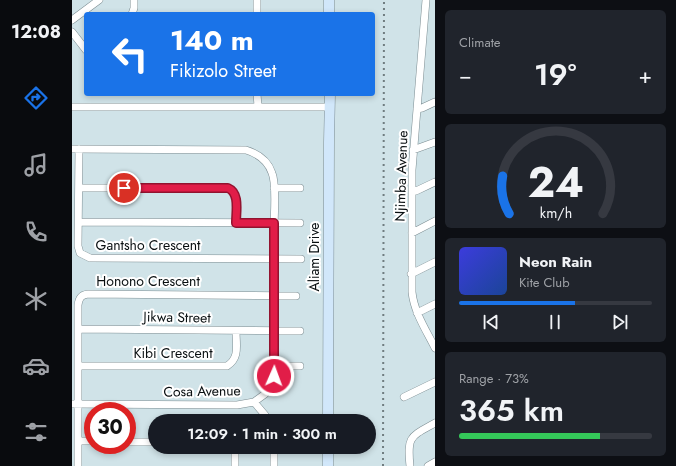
<!DOCTYPE html>
<meta charset="utf-8">
<style>
:root{--surface:#171b24;--page:#20242c;--text:#f1f3f6;--muted:#9ea1a6;--line:#363941;--accent:#1a73e8}
body{margin:0;font-family:Jost,sans-serif;background:var(--page);color:var(--text);height:100vh;display:flex;flex-direction:column;font-size:15px;white-space:nowrap}
*{box-sizing:border-box;margin:0}
p{font-size:13px;color:var(--muted)}
.icon{flex:none;width:22px;height:22px;fill:none;stroke:currentColor;stroke-width:2;stroke-linecap:round;stroke-linejoin:round}
.map{position:relative;flex:1;overflow:hidden}
.drawer{display:flex;flex-direction:column;gap:10px;padding:10px;background:#0d0f14;width:241px}
.drawer>*{flex:none}
.hud{position:absolute;left:12px;top:12px;width:291px;height:84px;border-radius:4px;box-shadow:0 2px 6px #0003;background:#1a73e8;color:#fff;overflow:hidden}
.speed{position:absolute;left:12px;top:402px;display:flex;gap:8px;font-size:20px;font-weight:700;text-align:center}
.speed>*{display:grid;place-content:center;width:52px;height:52px;border-radius:50%;background:var(--surface);box-shadow:0 2px 6px #0003;line-height:1}
.speed .limit{border:6px solid #d22;background:#fff;color:#111}
.pin{position:absolute;display:grid;place-items:center;width:34px;height:34px;color:#fff;margin:-17px;border:2px solid #fff;border-radius:50%;box-shadow:0 1px 4px #0007}
.me{position:absolute;width:44px;margin:-22px;rotate:2deg;stroke-linejoin:round;filter:drop-shadow(0 0 3px #0008)}
.turn{display:flex;align-items:center;gap:14px;height:84px;padding:0 20px;font-size:18px}
.turn .icon{width:52px;height:52px;stroke-width:2.5}
.turn b{display:block;font-size:28px;line-height:34px}
.big{font-size:30px;font-weight:600;line-height:1.1}
.drawer .card{flex:1;display:flex;flex-direction:column;justify-content:center;gap:6px;min-width:0;padding:0 14px;border-radius:6px;background:var(--page)}
.drawer .dial{align-items:center;gap:0}
.dial svg{height:104px;overflow:visible;fill:none;stroke:var(--line);stroke-width:7;stroke-linecap:round;text-anchor:middle}
.dial text{fill:var(--text);stroke:none}
.song{display:flex;align-items:center;gap:12px}
.cover{width:48px;height:48px;border-radius:6px;background:linear-gradient(135deg,hsl(240 70% 55%),hsl(220 70% 35%))}
.played{height:4px;border-radius:2px;background:linear-gradient(90deg,var(--accent) 60%,var(--line) 60%)}
.keys{display:flex;justify-content:space-around;direction:ltr}
.heat{display:flex;justify-content:space-between;align-items:center;font-size:22px;direction:ltr}
.charge{height:6px;border-radius:3px;background:linear-gradient(90deg,#34c759 73%,var(--line) 0)}
.trip{position:absolute;left:76px;top:414px;width:228px;height:40px;border-radius:20px;background:var(--surface);box-shadow:0 2px 6px #0003;font-weight:600;line-height:40px;text-align:center}
main{display:flex;flex:1;min-height:0}
.menu{display:flex;flex-direction:column;width:72px;justify-content:space-around;align-items:center;background:#090b0e;color:var(--muted)}
.menu .icon{width:28px;height:28px}
.menu .current{color:var(--accent)}
.menu b{font-size:18px;color:var(--text)}
.map>svg:first-child{display:block}
.lines{fill:none;stroke-linecap:round;stroke-linejoin:round}
.street-casing{stroke:#7b8c91;stroke-width:8}
.secondary-casing{stroke:#7b8c91;stroke-width:11}
.street{stroke:#fff;stroke-width:7}
.secondary{stroke:#d1e7fa;stroke-width:10}
.rail{stroke:#707d80;stroke-width:2;stroke-dasharray:2 4;stroke-linecap:butt}
.route-casing{stroke:#92132f;stroke-width:10}
.route{stroke:#e11d48;stroke-width:7}
.labels{text-anchor:middle;stroke-width:4;stroke-linejoin:round;paint-order:stroke}
.street-label{font-size:14px;fill:#080e10;stroke:#fff}
</style>
<main>
<nav class="menu">
<b>12:08</b>
<svg class="icon current" aria-label="directions" viewBox="0 0 24 24"><path d="M12 3l9 9-9 9-9-9zM9 14v-3h6M13 9l2 2-2 2"/></svg>
<svg class="icon" aria-label="music" viewBox="0 0 24 24"><path d="M9 18V5l10-2v13"/><circle cx="6" cy="18" r="3"/><circle cx="16" cy="16" r="3"/></svg>
<svg class="icon" aria-label="phone" viewBox="0 0 24 24"><path d="M5 4h4l2 5-3 2q2 4 5 5l2-3 5 2v4C11 20 4 13 5 4z"/></svg>
<svg class="icon" aria-label="climate" viewBox="0 0 24 24"><path d="M12 3v18M4 7l16 10M4 17L20 7"/></svg>
<svg class="icon" aria-label="car" viewBox="0 0 24 24"><path d="M5 17H2v-5l4-1 3-4h7l3 4 3 1v5h-3M9 17h6M6 11h13"/><circle cx="7" cy="17" r="2"/><circle cx="17" cy="17" r="2"/></svg>
<svg class="icon" aria-label="filters" viewBox="0 0 24 24"><path d="M4 7h16M4 17h16"/><circle cx="9" cy="7" r="2"/><circle cx="15" cy="17" r="2"/></svg>
</nav>
<div class="map">
<svg width="363" height="466" viewBox="0 0 363 466">
<rect width="100%" height="100%" fill="#d0e3e8"/>
<g class="lines">
<g class="street-casing">
<path id="street" d="M354 0 340 170V292C342 312 354 330 363 348
M60 14 62 8V0
M185 14V0
M0 20 27 0
M0 32 14 50
M185 94 186 106
M0 107H258
M345 109 350 108 363 102
M0 149 174 150C187 154 196 161 200 173 205 185 202 215 202 228 202 274 202 320 202 366V376L199 384 193 394 182 402 165 405 0 404
M7 149 6 246 8 253 18 258 229 259
M341 150 363 142
M7 188H156C168 194 164 211 164 223
M202 188H228
M340 191H344L363 182
M7 222 228 223
M340 233 363 221
M339 274 363 262
M345 313 363 304
M7 329 228 331
M7 366H155C168 358 164 345 164 331
M202 366H228
M332 397 363 382
M182 402 193 415 196 421
M6 441H21
M55 442H83
M162 447 163 450V466
M6 466V305C7 298 9 295 16 294L224 296
M202 466V447
M338 466C335 436 338 437 363 423
M356 466 363 462"/>
</g>
<g class="secondary-casing">
<path id="secondary" d="M257 0V14
M256 421 257 142 258 94
M256 466V447"/>
</g>
<use href="#street" class="street"/>
<use href="#secondary" class="secondary"/>
<path class="rail" d="M311 466 312 0"/>
</g>
<g class="lines">
<g class="route-casing">
<path id="route" d="M52 188H156C168 193 164 211 164 223H202V376"/>
</g>
<use href="#route" class="route"/>
</g>
<g class="labels">
<g class="street-label">
<text transform="translate(329 176) rotate(-88)" y="5">Njimba Avenue</text>
<text x="76" y="250">Gantsho Crescent</text>
<text transform="translate(242 257) rotate(-90)" y="5">Aliam Drive</text>
<text x="76" y="286">Honono Crescent</text>
<text transform="translate(105 317) rotate(1)" y="5">Jikwa Street</text>
<text x="101" y="358">Kibi Crescent</text>
<text transform="translate(130 391) rotate(-1)" y="5">Cosa Avenue</text>
</g>
</g>
</svg>
<div class="speed"><div class="limit">30</div></div>
<div class="pin" style="left:52px;top:188px;background:#d93025"><svg class="icon" aria-label="arrive" viewBox="0 0 24 24"><path d="M6 21V4h12l-3 4 3 4H6"/></svg></div>
<svg class="me" style="left:202px;top:376px" viewBox="-20 -20 40 40"><circle r="17" fill="#e11d48" stroke="#fff" stroke-width="3"/><path d="M0-11L8 9 0 5-8 9z" fill="#fff"/></svg>
<div class="trip">12:09 · 1 min · 300 m</div>
<div class="hud">
<div class="turn"><svg class="icon" aria-label="left" viewBox="0 0 24 24"><path d="M17 20v-9H6M10 6l-5 5 5 5"/></svg><div><b>140 m</b>Fikizolo Street</div></div>
</div>
</div>
<section class="drawer">
<div class="card"><p>Climate</p>
<div class="heat"><a>−</a><b class="big">19°</b><a>+</a></div>
</div>
<div class="card dial"><svg viewBox="0 0 100 80">
<path d="M14 69A42 42 0 1 1 86 69"/>
<path d="M14 69A42 42 0 0 1 9 40" stroke="#1a73e8"/>
<text x="50" y="56" font-size="32" font-weight="700">24</text>
<text x="50" y="72" font-size="11">km/h</text>
</svg></div>
<div class="card">
<div class="song"><i class="cover"></i><div><b>Neon Rain</b><p>Kite Club</p></div></div>
<div class="played"></div>
<div class="keys"><svg class="icon" aria-label="previous" viewBox="0 0 24 24"><path d="M18 5L8 12l10 7zM5 5v14"/></svg><svg class="icon" aria-label="pause" viewBox="0 0 24 24"><path d="M8 5v14M16 5v14"/></svg><svg class="icon" aria-label="next" viewBox="0 0 24 24"><path d="M6 5l10 7-10 7zM19 5v14"/></svg></div>
</div>
<div class="card"><p>Range · 73%</p><b class="big">365 km</b><div class="charge"></div></div>
</section>
</main>
